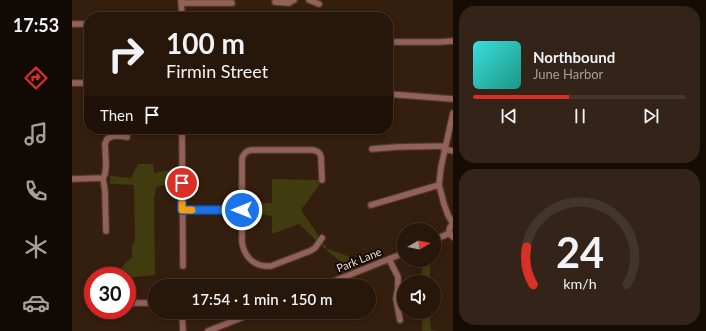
<!DOCTYPE html>
<meta charset="utf-8">
<style>
:root{--surface:#27160a;--page:#332318;--text:#f1f3f6;--muted:#a49f9c;--line:#43352b;--accent:#d93025}
body{margin:0;font-family:Lato,sans-serif;background:var(--page);color:var(--text);height:100vh;display:flex;flex-direction:column;font-size:15px;white-space:nowrap}
*{box-sizing:border-box;margin:0}
p{font-size:13px;color:var(--muted)}
.icon{flex:none;width:22px;height:22px;fill:none;stroke:currentColor;stroke-width:2;stroke-linecap:round;stroke-linejoin:round}
.map{position:relative;flex:1;overflow:hidden}
.side{display:flex;flex-direction:column;gap:6px;padding:6px;background:#150c06;width:253px}
.side>*{flex:none}
.guide{position:absolute;left:12px;top:12px;width:309px;height:122px;border-radius:16px;box-shadow:0 2px 6px #0003,0 0 0 1px var(--line);background:#27160a;color:var(--text);overflow:hidden}
.needle{width:26px;rotate:81deg}
.tools{position:absolute;left:325px;top:223px;display:grid;gap:8px}
.tools a{display:grid;place-items:center;width:44px;height:44px;border-radius:50%;background:var(--surface);box-shadow:0 2px 6px #0003,0 0 0 1px var(--line);font-size:20px}
.speed{position:absolute;left:12px;top:267px;display:flex;gap:8px;font-size:20px;font-weight:700;text-align:center}
.speed>*{display:grid;place-content:center;width:52px;height:52px;border-radius:50%;background:var(--surface);box-shadow:0 2px 6px #0003,0 0 0 1px var(--line);line-height:1}
.speed .limit{border:6px solid #d22;background:#fff;color:#111}
.pin{position:absolute;display:grid;place-items:center;width:34px;height:34px;color:#fff;margin:-17px;border:2px solid #fff;border-radius:50%;box-shadow:0 1px 4px #0007}
.me{position:absolute;width:44px;margin:-22px;rotate:270deg;stroke-linejoin:round;filter:drop-shadow(0 0 3px #0008)}
.turn{display:flex;align-items:center;gap:14px;height:84px;padding:0 16px;font-size:18px}
.turn .icon{width:52px;height:52px;stroke-width:2.5}
.turn b{display:block;font-size:28px;line-height:34px}
.then{display:flex;align-items:center;height:38px;padding:0 16px;background:#0003;gap:8px;font-size:15px}
.side .card{flex:1;display:flex;flex-direction:column;justify-content:center;gap:6px;min-width:0;padding:0 14px;border-radius:16px;background:var(--page)}
.side .dial{align-items:center;gap:0}
.dial svg{height:104px;overflow:visible;fill:none;stroke:var(--line);stroke-width:7;stroke-linecap:round;text-anchor:middle}
.dial text{fill:var(--text);stroke:none}
.song{display:flex;align-items:center;gap:12px}
.cover{width:48px;height:48px;border-radius:6px;background:linear-gradient(135deg,hsl(180 70% 55%),hsl(170 70% 35%))}
.played{height:4px;border-radius:2px;background:linear-gradient(90deg,var(--accent) 45%,var(--line) 45%)}
.keys{display:flex;justify-content:space-around;direction:ltr}
.trip{position:absolute;left:76px;top:279px;width:228px;height:40px;border-radius:20px;background:var(--surface);box-shadow:0 2px 6px #0003,0 0 0 1px var(--line);font-weight:600;line-height:40px;text-align:center}
main{display:flex;flex:1;min-height:0}
.menu{display:flex;flex-direction:column;width:72px;justify-content:space-around;align-items:center;background:#100904;color:var(--muted)}
.menu .icon{width:28px;height:28px}
.menu .active{color:var(--accent)}
.menu b{font-size:18px;color:var(--text)}
.map>svg:first-child{display:block}
.green{fill:#403c0f}
.lines{fill:none;stroke-linecap:round;stroke-linejoin:round}
.minor-casing{stroke:#4f392a;stroke-width:8}
.minor{stroke:#926159;stroke-width:5.5}
.route-casing{stroke:#114b97;stroke-width:10}
.route{stroke:#1a73e8;stroke-width:7}
.slow{stroke:#f59e0b;stroke-width:7}
.labels{text-anchor:middle;stroke-width:4;stroke-linejoin:round;paint-order:stroke}
.street-label{font-size:11px;fill:#f2e2d9;stroke:#140a05}
</style>
<main>
<nav class="menu">
<b>17:53</b>
<svg class="icon active" aria-label="directions" viewBox="0 0 24 24"><path d="M12 3l9 9-9 9-9-9zM9 14v-3h6M13 9l2 2-2 2"/></svg>
<svg class="icon" aria-label="music" viewBox="0 0 24 24"><path d="M9 18V5l10-2v13"/><circle cx="6" cy="18" r="3"/><circle cx="16" cy="16" r="3"/></svg>
<svg class="icon" aria-label="phone" viewBox="0 0 24 24"><path d="M5 4h4l2 5-3 2q2 4 5 5l2-3 5 2v4C11 20 4 13 5 4z"/></svg>
<svg class="icon" aria-label="climate" viewBox="0 0 24 24"><path d="M12 3v18M4 7l16 10M4 17L20 7"/></svg>
<svg class="icon" aria-label="car" viewBox="0 0 24 24"><path d="M5 17H2v-5l4-1 3-4h7l3 4 3 1v5h-3M9 17h6M6 11h13"/><circle cx="7" cy="17" r="2"/><circle cx="17" cy="17" r="2"/></svg>
</nav>
<div class="map">
<svg width="381" height="331" viewBox="0 0 381 331">
<rect width="100%" height="100%" fill="#341e0e"/>
<path class="green" d="M66 164H81L82 173 105 169V181L84 187 82 199 83 275 55 278V276H41L60 257V246L63 241 62 185 38 184V176L59 178Z
M200 179 251 180 229 210 255 248 253 249 227 224 200 234V216L165 210V204L200 203Z
M256 249 284 259 286 272 283 273 254 250Z
M350 260H358V282H350Z
M350 312H358L359 330 367 331H350Z"/>
<g class="lines">
<g class="minor-casing">
<path id="minor" d="M109 0 110 17
M237 0 247 4
M203 2 217 3 222 0
M109 3H160
M0 24H17
M316 42H368L381 41
M0 83H17
M316 94 381 99
M110 129 111 266
M300 149 325 147 373 146
M372 149 381 151
M0 179 31 178
M250 180 249 157C248 152 245 151 241 150H179C174 151 172 153 170 158V243C173 258 183 267 199 266L238 251 243 248 250 238
M299 205 367 185
M110 210H170
M381 224 376 215 372 204 367 185 369 167 381 113
M381 224C376 228 376 233 381 237
M34 231 33 191 31 178 33 174 34 166 33 144 35 139 41 136H49L55 137
M362 240 378 233
M317 259 326 277V287L324 299 328 320
M250 286 332 253
M55 303H83
M110 312 111 331
M136 331 184 312"/>
</g>
<use href="#minor" class="minor"/>
</g>
<g class="lines">
<g class="route-casing">
<path id="route" d="M110 183V210H170"/>
</g>
<use href="#route" class="route"/>
<path class="slow" d="M110 203V210H120"/>
</g>
<g class="labels">
<g class="street-label">
<text transform="translate(287 260) rotate(-22)" y="4">Park Lane</text>
</g>
</g>
</svg>
<div class="tools">
<a><svg class="needle" viewBox="-14 -14 28 28"><path d="M0-13l5 13h-10z" fill="#e53935"/><path d="M0 13l5-13h-10z" fill="#a49f9c"/></svg></a>
<a><svg class="icon" aria-label="sound" viewBox="0 0 24 24"><path d="M4 9h4l5-4v14l-5-4H4zM17 9q2 3 0 6"/></svg></a>
</div>
<div class="speed"><div class="limit">30</div></div>
<div class="pin" style="left:110px;top:183px;background:#d93025"><svg class="icon" aria-label="arrive" viewBox="0 0 24 24"><path d="M6 21V4h12l-3 4 3 4H6"/></svg></div>
<svg class="me" style="left:170px;top:210px" viewBox="-20 -20 40 40"><circle r="17" fill="#1a73e8" stroke="#fff" stroke-width="3"/><path d="M0-11L8 9 0 5-8 9z" fill="#fff"/></svg>
<div class="trip">17:54 · 1 min · 150 m</div>
<div class="guide">
<div class="turn"><svg class="icon" aria-label="right" viewBox="0 0 24 24"><path d="M7 20v-9h11M14 6l5 5-5 5"/></svg><div><b>100 m</b>Firmin Street</div></div>
<div class="then">Then<svg class="icon" aria-label="arrive" viewBox="0 0 24 24"><path d="M6 21V4h12l-3 4 3 4H6"/></svg></div>
</div>
</div>
<section class="side">
<div class="card">
<div class="song"><i class="cover"></i><div><b>Northbound</b><p>June Harbor</p></div></div>
<div class="played"></div>
<div class="keys"><svg class="icon" aria-label="previous" viewBox="0 0 24 24"><path d="M18 5L8 12l10 7zM5 5v14"/></svg><svg class="icon" aria-label="pause" viewBox="0 0 24 24"><path d="M8 5v14M16 5v14"/></svg><svg class="icon" aria-label="next" viewBox="0 0 24 24"><path d="M6 5l10 7-10 7zM19 5v14"/></svg></div>
</div>
<div class="card dial"><svg viewBox="0 0 100 80">
<path d="M14 69A42 42 0 1 1 86 69"/>
<path d="M14 69A42 42 0 0 1 9 40" stroke="#d93025"/>
<text x="50" y="56" font-size="32" font-weight="700">24</text>
<text x="50" y="72" font-size="11">km/h</text>
</svg></div>
</section>
</main>
